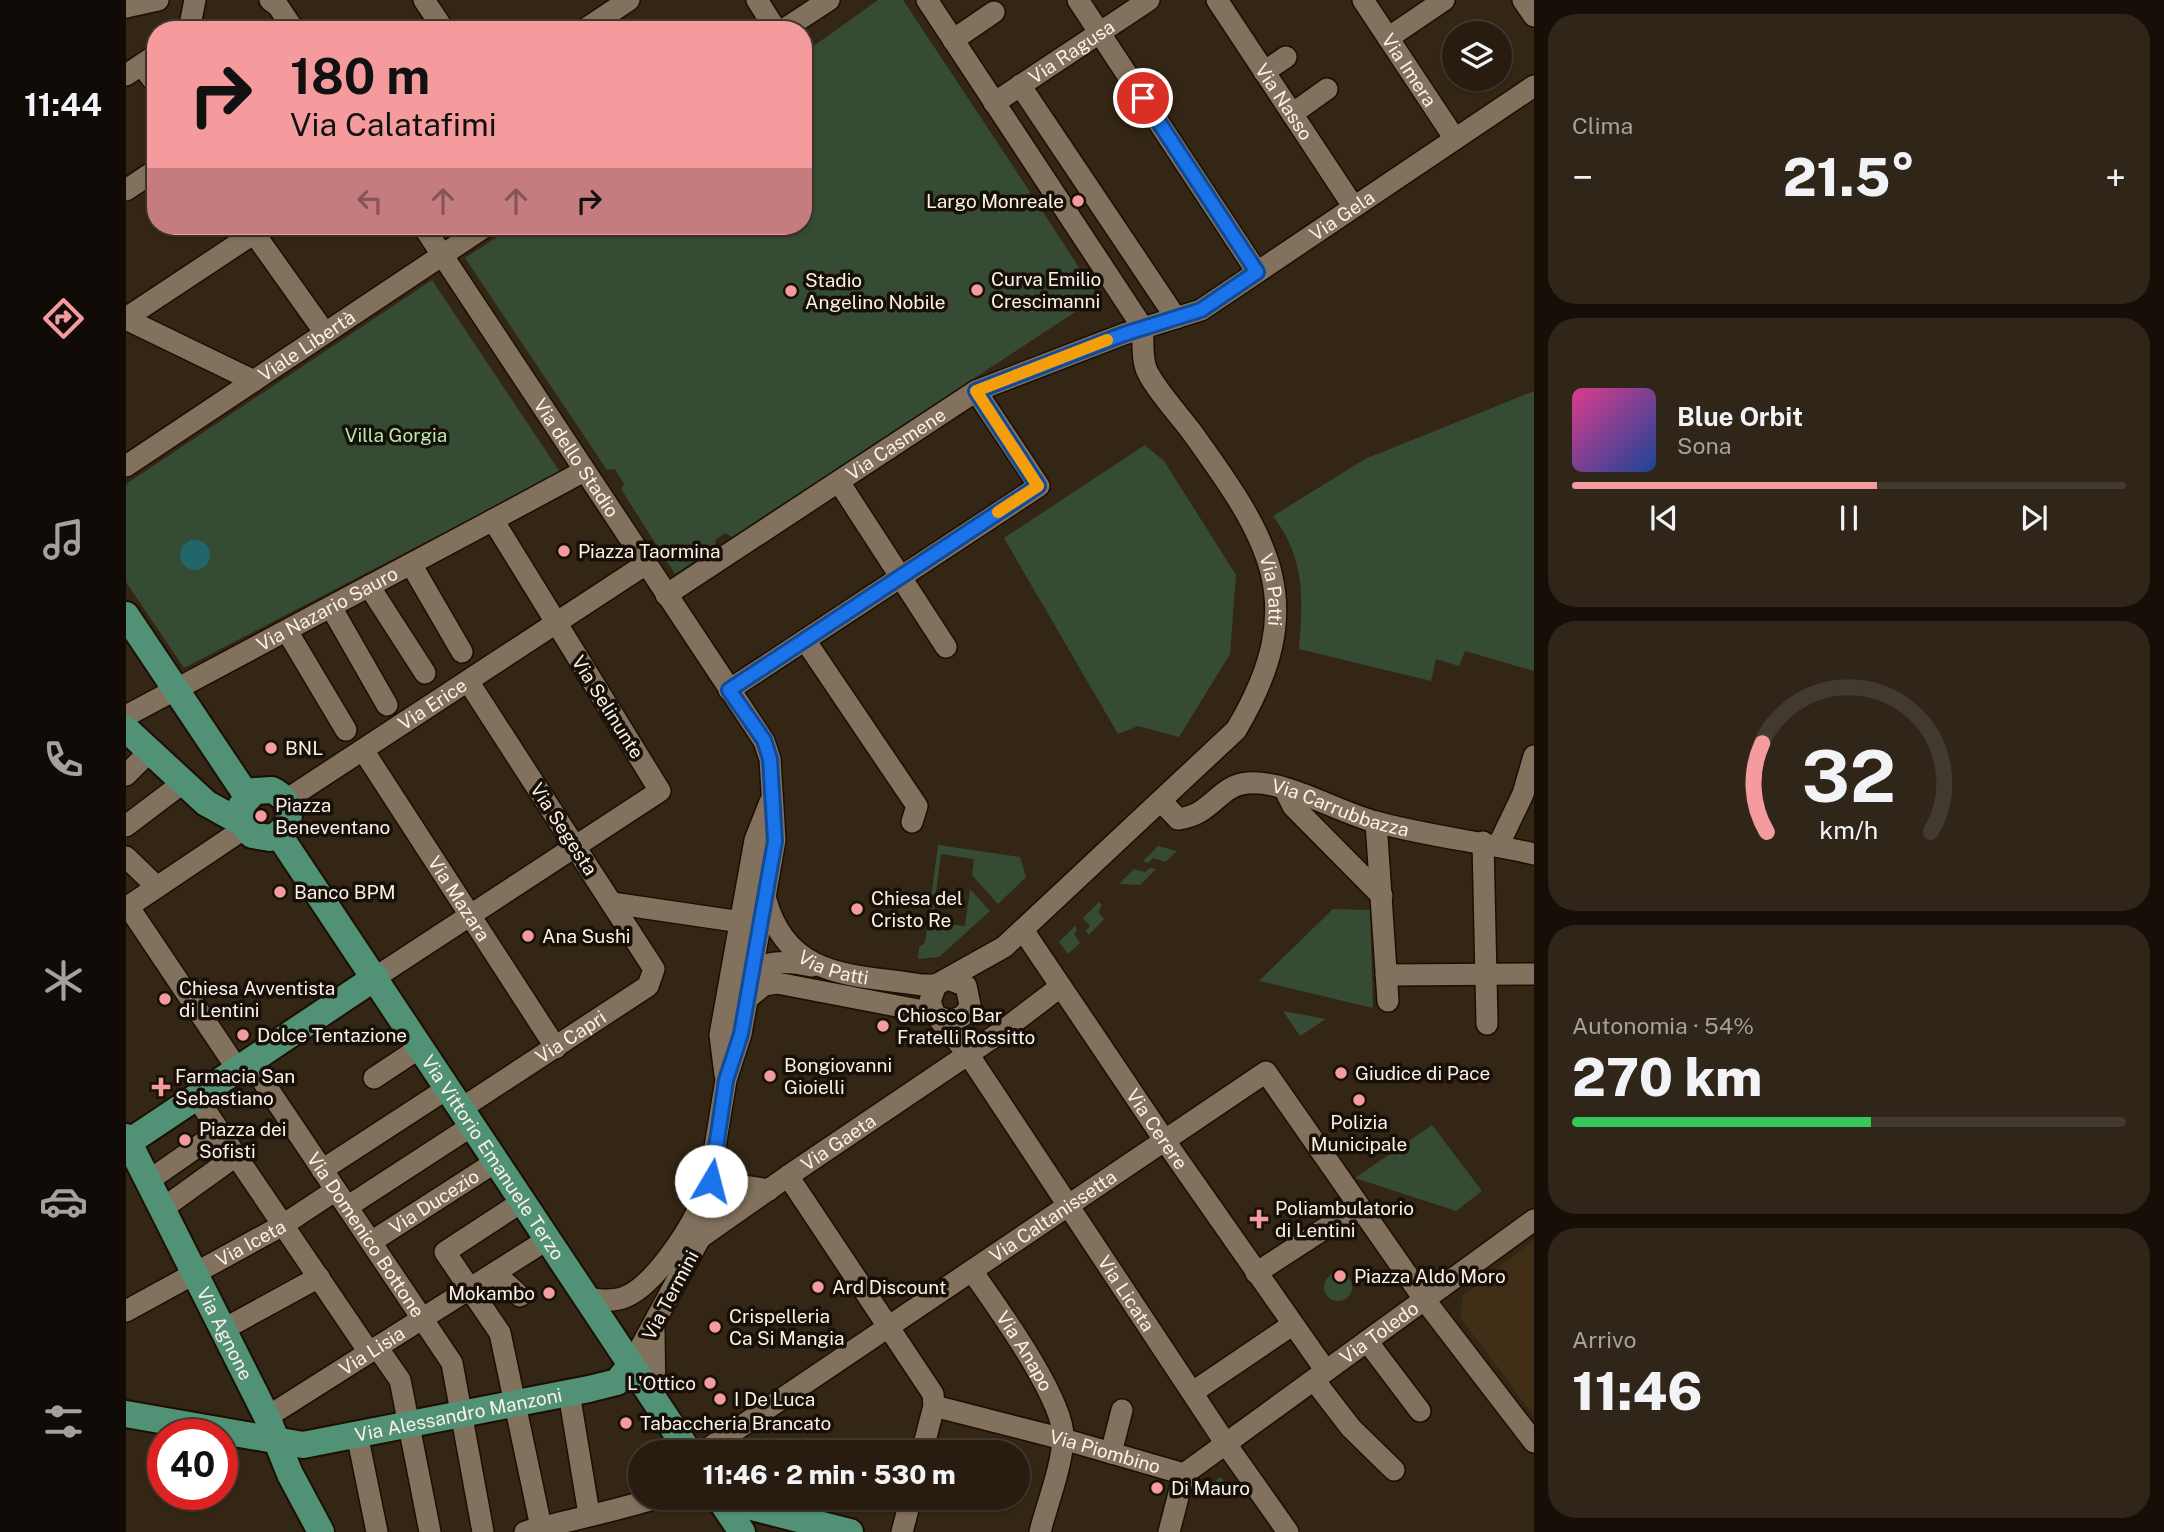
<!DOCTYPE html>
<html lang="it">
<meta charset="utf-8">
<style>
:root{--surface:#271c0f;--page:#2f2518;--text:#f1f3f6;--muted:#a4a19e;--line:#433a2f;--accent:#f59b9e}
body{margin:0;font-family:"Public Sans",sans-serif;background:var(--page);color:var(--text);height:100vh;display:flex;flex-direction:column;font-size:26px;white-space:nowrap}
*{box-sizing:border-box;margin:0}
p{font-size:23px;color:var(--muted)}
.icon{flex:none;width:38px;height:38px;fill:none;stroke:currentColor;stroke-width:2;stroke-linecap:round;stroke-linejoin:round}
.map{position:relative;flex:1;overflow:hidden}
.side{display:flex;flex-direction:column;gap:14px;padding:14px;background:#150f08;width:630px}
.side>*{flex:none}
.top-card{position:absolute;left:21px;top:21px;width:665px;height:214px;border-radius:28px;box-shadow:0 2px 5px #0004,0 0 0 2px var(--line);background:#f59b9e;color:#111;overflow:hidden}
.fabs{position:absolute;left:1316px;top:21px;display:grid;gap:14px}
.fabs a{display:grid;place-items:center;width:70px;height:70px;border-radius:50%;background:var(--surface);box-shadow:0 2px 5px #0004,0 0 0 2px var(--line);font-size:35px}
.speed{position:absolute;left:21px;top:1419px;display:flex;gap:14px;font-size:35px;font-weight:700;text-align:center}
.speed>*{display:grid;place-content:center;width:91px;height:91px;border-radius:50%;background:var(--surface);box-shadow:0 2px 5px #0004,0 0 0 2px var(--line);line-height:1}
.speed .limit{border:10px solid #d22;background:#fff;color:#111}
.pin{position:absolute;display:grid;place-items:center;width:60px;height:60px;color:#fff;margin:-30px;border:4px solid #fff;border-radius:50%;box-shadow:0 2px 7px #0007}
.me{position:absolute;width:77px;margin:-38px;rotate:8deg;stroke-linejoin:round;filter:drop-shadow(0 0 5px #0008)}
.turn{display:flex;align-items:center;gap:24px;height:147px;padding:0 28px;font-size:32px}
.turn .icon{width:91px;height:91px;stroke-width:2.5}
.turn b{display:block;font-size:49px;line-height:60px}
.lanes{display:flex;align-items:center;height:66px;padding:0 28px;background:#0003;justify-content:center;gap:35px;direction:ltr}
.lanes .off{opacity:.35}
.big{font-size:52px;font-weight:800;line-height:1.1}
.side .tile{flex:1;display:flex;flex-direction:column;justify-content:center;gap:10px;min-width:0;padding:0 24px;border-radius:28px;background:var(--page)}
.side .dial{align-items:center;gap:0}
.dial svg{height:182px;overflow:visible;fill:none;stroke:var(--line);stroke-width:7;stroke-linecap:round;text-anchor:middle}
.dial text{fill:var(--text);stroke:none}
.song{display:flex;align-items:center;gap:21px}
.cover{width:84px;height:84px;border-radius:10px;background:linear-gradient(135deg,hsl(330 70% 55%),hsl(220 70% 35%))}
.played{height:7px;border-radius:4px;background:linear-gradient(90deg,var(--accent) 55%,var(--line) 55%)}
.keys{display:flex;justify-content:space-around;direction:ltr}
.heat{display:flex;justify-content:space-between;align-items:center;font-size:38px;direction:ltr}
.charge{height:10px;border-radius:5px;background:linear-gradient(90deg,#34c759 54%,var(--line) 0)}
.trip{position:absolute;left:502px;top:1440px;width:402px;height:70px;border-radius:35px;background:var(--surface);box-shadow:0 2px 5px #0004,0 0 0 2px var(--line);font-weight:800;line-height:70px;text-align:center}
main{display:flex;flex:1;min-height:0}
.menu{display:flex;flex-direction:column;width:126px;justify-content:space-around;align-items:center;background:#100b06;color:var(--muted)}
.menu .icon{width:49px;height:49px}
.menu .active{color:var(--accent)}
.menu b{font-size:32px;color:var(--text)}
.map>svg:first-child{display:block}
.built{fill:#412e17}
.green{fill:#364b34}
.water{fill:#22666c}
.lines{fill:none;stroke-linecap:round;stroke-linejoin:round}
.minor-casing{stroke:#1c0e01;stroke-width:24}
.major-casing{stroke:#1c0e01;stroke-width:30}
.minor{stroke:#82715d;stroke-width:21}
.major{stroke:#519277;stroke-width:26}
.route-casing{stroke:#114b97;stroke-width:18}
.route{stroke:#1a73e8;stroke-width:12}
.slow{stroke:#f59e0b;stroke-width:12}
.poi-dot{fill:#f59b9e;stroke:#171009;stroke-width:2.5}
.labels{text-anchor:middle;stroke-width:7;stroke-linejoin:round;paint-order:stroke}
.street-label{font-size:19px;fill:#fbf1e6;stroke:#171009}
.poi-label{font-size:19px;fill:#fbf1e6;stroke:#171009;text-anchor:start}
.park-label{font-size:19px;fill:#b4eaaf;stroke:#171009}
</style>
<main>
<nav class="menu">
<b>11:44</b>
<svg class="icon active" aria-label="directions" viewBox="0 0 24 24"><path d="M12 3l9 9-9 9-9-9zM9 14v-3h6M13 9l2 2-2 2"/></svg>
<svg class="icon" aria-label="music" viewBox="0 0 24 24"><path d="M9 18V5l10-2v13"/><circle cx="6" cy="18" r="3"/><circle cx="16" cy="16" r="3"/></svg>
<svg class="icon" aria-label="phone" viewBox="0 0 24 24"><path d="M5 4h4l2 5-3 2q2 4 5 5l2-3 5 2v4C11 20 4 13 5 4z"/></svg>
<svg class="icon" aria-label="climate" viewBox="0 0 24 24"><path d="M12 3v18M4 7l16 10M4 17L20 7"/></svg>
<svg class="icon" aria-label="car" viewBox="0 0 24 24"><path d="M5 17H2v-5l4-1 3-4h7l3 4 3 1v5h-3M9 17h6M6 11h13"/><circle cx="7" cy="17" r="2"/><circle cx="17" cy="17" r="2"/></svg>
<svg class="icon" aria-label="filters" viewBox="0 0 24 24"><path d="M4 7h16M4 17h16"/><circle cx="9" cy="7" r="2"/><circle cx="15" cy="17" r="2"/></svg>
</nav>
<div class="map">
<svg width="1408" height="1532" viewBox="0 0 1408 1532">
<rect width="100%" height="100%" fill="#342614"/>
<path class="built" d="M1408 1240V1416L1334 1317 1337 1295Z"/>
<path class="green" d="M752 0H777L904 192 900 199 908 209H915L972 297 606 537 599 533 589 540 590 547 549 574 495 489 498 484 489 469 481 470 339 258 388 226H677V48L682 50Z
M306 280 434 472 58 668 0 582V484Z
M1408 391V671L1339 651 1333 666 1310 659 1305 681 1173 649C1177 598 1180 560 1147 516L1239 459Z
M1019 445 1038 461 1110 575 1104 654 1053 737 1012 726 992 734 878 538Z
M812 845 894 857 900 877 872 904 846 875 848 859 815 854 806 922 839 926 844 889 864 911 813 957 792 959 793 947 799 943Z
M1032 846 1051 851 1039 862 1027 858 1022 863 1017 861Z
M1024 868 1030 869 1014 885 993 884 1008 869 1019 872Z
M973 902 976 905 972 912 978 919 963 935 960 931 964 926 957 918Z
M1207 909 1244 910 1247 1008 1133 981Z
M949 926 951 930 948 934 954 943 942 954 933 942Z
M1157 1011 1200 1019 1174 1036Z
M1306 1125 1356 1191 1330 1211 1229 1178Z
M1198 1287a14 14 0 1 1 28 0a14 14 0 1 1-28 0Z
M1095 1477 1107 1495 1077 1490Z"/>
<path class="water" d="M54 555a15 15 0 1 1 30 0a15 15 0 1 1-30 0Z"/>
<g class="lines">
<g class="minor-casing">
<g id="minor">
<path d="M144 0 152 6 168 30"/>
<path d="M298 0 318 30"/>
<path d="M631 0 650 30"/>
<path d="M801 0 1017 328"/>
<path d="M952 0 1131 272"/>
<path id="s1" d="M1091 0 1227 206"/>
<path id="s2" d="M1237 0 1329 139"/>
<path d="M1397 0 1408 16"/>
<path d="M0 7 32 0"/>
<path d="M63 30 69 0"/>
<path d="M458 30 503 0"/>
<path d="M657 30 703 0"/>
<path d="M1262 38 1318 0"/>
<path d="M827 40 868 12"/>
<path d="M16 65 30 84"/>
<path d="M1138 72 1160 57"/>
<path d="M0 75 30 55"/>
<path d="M894 85 1050 318"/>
<path id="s3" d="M868 103 1023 0"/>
<path d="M1166 114 1201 89"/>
<path d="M0 190 30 170"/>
<path d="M123 226 199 333"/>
<path id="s4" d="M297 226 638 741 644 759 649 840 615 1034 600 1080 574 1238 505 1365"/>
<path d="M0 318 139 226"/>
<path d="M0 319 128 381"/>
<path id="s5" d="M1017 328C1017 340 1016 354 1019 365 1022 381 1054 416 1065 431 1143 539 1186 603 1110 730L878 947 810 985 804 1001 808 1013 842 1054 1100 1444 1162 1532"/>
<path id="s6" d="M0 466 360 226"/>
<path d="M713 482 820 647"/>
<path d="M285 564 336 652"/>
<path d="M243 586 299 673"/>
<path id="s7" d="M540 595 850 391 998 334 1075 310 1408 86"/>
<path d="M205 607 261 705"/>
<path d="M161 631 220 730"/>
<path d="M679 640 791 806 786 822"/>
<path d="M603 690 913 486 850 391"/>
<path id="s8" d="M0 716 367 520"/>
<path id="s9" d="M237 750 430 1048"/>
<path d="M0 775 24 751"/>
<path d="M1159 790 1167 806 1256 896"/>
<path id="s10" d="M160 800 520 564"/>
<path id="s11" d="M1036 802 1052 819C1087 815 1092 785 1122 783 1161 780 1211 812 1250 822 1301 836 1356 842 1408 854"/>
<path d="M1250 822 1262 1001"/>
<path d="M0 826 58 782"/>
<path d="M1357 842 1361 1024"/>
<path d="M1372 846 1397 794 1408 756"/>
<path d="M0 857 31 887"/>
<path id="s12" d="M640 900C662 980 728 974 796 985H810"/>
<path d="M486 903 629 924"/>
<path d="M2 906 112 1070"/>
<path d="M0 908 119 828"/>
<path id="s13" d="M897 930 1039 1141 1200 1371"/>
<path d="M1260 975 1408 974"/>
<path d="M250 977 534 791 367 520 458 471"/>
<path d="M617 977C640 960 659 960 686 966"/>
<path d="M621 999 638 985 651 983 808 1013"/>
<path d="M812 1017C826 1023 839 1019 844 1005L840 986 822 979"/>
<path id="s14" d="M124 1062 326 1363 357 1532"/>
<path d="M599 1075 594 1035 629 840 644 802"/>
<path d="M248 1078 295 1047"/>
<path d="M71 1098 243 1352"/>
<path id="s15" d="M336 1108 522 986 528 969 342 681"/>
<path d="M196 1170 322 1088"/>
<path d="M22 1181 94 1131"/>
<path d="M585 1181 643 1190"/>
<path d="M397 1201 319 1252 374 1333 415 1527"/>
<path d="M221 1207 347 1125"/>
<path d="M36 1209 111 1155"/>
<path d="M574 1238 662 1176"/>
<path id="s16" d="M245 1242 371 1161"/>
<path id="s17" d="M846 1271C869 1304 939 1400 937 1438 936 1467 921 1504 914 1532"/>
<path d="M369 1273 394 1296"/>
<path d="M1130 1273 1232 1207"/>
<path d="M461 1298C473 1300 487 1302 499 1297 527 1286 560 1235 573 1208"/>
<path id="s18" d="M0 1311 157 1225 210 1190"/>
<path d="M98 1329 193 1277"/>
<path d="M528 1330 529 1401"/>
<path d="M1241 1341 1294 1411"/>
<path d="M251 1347 274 1380 304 1532"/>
<path d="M1188 1380 1225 1428 1268 1470"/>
<path d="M1067 1392 1166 1325"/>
<path d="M443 1393 463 1514"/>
<path id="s19" d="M808 1406 937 1439 1058 1474 1408 1220"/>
<path id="s20" d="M141 1417 422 1239"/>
<path d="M231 1434 251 1532"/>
<path id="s21" d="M577 1452 1140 1072 1298 1299 1408 1442"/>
<path id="s22" d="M796 1452 808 1406 807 1394 662 1176 875 1032 934 987"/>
<path d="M985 1453 996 1410"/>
<path d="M399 1532C442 1520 486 1512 530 1498"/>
<path d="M776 1532 785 1498"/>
<path d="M1043 1532 1058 1474"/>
</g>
</g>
<g class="major-casing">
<g id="major">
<path d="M0 615 121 796"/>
<path d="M0 729 80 803 116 823 126 835 144 838C168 829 170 801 146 790L129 791 115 806 116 823"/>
<path id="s23" d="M153 835 563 1452"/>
<path id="s24" d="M0 1137 141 1417 164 1474 195 1532"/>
<path d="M3 1142 250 977"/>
<path id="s25" d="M0 1414 177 1445 463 1389 491 1382 505 1365"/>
<path d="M593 1498 616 1532"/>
<path d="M594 1499 724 1532"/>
</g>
</g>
<use href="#minor" class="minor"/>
<use href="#major" class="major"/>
</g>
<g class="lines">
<g class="route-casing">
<path id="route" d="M585 1181 600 1080 615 1034 649 841 644 759 638 740 603 690 912 486 850 391 998 334 1075 310 1131 272 1017 98"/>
</g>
<use href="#route" class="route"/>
<path class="slow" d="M872 512 912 486 850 391 981 340"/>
</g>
<g class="poi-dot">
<circle cx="952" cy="201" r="7"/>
<circle cx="851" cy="290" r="7"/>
<circle cx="665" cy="291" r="7"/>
<circle cx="438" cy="551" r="7"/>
<circle cx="145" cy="748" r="7"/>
<circle cx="135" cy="816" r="7"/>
<circle cx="154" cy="892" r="7"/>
<circle cx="731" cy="909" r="7"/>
<circle cx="402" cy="936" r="7"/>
<circle cx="39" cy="999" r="7"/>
<circle cx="757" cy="1026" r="7"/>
<circle cx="117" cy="1035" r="7"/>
<circle cx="1215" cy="1073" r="7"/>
<circle cx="644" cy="1076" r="7"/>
<path d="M31.5 1076.5h7v7h7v7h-7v7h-7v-7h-7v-7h7z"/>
<circle cx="1233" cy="1100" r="7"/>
<circle cx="59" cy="1140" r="7"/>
<path d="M1129.5 1208.5h7v7h7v7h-7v7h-7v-7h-7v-7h7z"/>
<circle cx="1214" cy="1276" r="7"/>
<circle cx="692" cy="1287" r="7"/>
<circle cx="423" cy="1293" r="7"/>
<circle cx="589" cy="1327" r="7"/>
<circle cx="584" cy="1383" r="7"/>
<circle cx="594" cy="1399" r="7"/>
<circle cx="500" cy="1423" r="7"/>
<circle cx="1031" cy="1488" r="7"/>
</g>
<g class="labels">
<g class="street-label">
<text dy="7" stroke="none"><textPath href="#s3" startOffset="93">Via Ragusa</textPath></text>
<text dy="7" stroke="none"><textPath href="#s2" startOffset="84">Via Imera</textPath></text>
<text dy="7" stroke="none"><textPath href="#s1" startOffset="122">Via Nasso</textPath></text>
<text dy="7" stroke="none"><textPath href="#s7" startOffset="780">Via Gela</textPath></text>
<text dy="7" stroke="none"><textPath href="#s6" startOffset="217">Viale Libertà</textPath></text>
<text dy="7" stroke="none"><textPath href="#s7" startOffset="275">Via Casmene</textPath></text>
<text dy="7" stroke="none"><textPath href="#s4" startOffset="278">Via dello Stadio</textPath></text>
<text dy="7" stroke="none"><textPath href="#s5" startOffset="299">Via Patti</textPath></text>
<text dy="7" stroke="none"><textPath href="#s8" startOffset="228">Via Nazario Sauro</textPath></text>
<text dy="7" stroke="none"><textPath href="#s10" startOffset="175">Via Erice</textPath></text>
<text transform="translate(482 707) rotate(58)" y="7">Via Selinunte</text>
<text dy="7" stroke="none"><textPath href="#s11" startOffset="200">Via Carrubbazza</textPath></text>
<text transform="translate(438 829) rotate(57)" y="7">Via Segesta</text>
<text dy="7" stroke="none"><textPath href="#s9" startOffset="177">Via Mazara</textPath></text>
<text dy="7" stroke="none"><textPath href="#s12" startOffset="102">Via Patti</textPath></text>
<text dy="7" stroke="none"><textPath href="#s15" startOffset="130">Via Capri</textPath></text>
<text dy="7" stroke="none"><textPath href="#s13" startOffset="240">Via Cerere</textPath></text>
<text dy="7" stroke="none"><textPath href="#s22" startOffset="382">Via Gaeta</textPath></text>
<text dy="7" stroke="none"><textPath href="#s23" startOffset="387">Via Vittorio Emanuele Terzo</textPath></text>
<text dy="7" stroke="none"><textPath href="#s16" startOffset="75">Via Ducezio</textPath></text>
<text dy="7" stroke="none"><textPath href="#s21" startOffset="422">Via Caltanissetta</textPath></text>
<text dy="7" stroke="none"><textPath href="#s14" startOffset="208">Via Domenico Bottone</textPath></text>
<text dy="7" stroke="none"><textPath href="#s18" startOffset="142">Via Iceta</textPath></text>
<text dy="7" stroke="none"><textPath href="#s5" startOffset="1213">Via Licata</textPath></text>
<text transform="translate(544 1295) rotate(-62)" y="7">Via Termini</text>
<text dy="7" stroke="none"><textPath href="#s19" startOffset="500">Via Toledo</textPath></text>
<text dy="7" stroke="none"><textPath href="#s24" startOffset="220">Via Agnone</textPath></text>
<text dy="7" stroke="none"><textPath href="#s20" startOffset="124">Via Lisia</textPath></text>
<text dy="7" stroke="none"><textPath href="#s17" startOffset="96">Via Anapo</textPath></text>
<text dy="7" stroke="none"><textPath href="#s25" startOffset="338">Via Alessandro Manzoni</textPath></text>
<text dy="7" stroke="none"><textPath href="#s19" startOffset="177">Via Piombino</textPath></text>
</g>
<g class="poi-label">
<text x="938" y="208" text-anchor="end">Largo Monreale</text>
<text x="865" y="286">Curva Emilio<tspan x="865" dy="22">Crescimanni</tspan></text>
<text x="679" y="287">Stadio<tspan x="679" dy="22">Angelino Nobile</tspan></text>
<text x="452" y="558">Piazza Taormina</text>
<text x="159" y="755">BNL</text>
<text x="149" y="812">Piazza<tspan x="149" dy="22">Beneventano</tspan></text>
<text x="168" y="899">Banco BPM</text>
<text x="745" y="905">Chiesa del<tspan x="745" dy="22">Cristo Re</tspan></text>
<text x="416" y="943">Ana Sushi</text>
<text x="53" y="995">Chiesa Avventista<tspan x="53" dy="22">di Lentini</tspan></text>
<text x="771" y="1022">Chiosco Bar<tspan x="771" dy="22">Fratelli Rossitto</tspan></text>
<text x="131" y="1042">Dolce Tentazione</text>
<text x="658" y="1072">Bongiovanni<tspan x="658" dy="22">Gioielli</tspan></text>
<text x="1229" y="1080">Giudice di Pace</text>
<text x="49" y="1083">Farmacia San<tspan x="49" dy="22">Sebastiano</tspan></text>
<text x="1233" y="1129" text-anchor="middle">Polizia<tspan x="1233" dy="22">Municipale</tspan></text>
<text x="73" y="1136">Piazza dei<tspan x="73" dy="22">Sofisti</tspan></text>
<text x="1149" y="1215">Poliambulatorio<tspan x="1149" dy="22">di Lentini</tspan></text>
<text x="1228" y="1283">Piazza Aldo Moro</text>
<text x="706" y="1294">Ard Discount</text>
<text x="409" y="1300" text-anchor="end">Mokambo</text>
<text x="603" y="1323">Crispelleria<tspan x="603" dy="22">Ca Si Mangia</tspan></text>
<text x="570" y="1390" text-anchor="end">L'Ottico</text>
<text x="608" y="1406">I De Luca</text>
<text x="514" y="1430">Tabaccheria Brancato</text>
<text x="1045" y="1495">Di Mauro</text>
</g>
<g class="park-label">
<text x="270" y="442">Villa Gorgia</text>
</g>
</g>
</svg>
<div class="fabs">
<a><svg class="icon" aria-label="layers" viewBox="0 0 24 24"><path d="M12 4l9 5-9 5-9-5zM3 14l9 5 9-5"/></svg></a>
</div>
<div class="speed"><div class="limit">40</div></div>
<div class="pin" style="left:1017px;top:98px;background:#d93025"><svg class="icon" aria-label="arrive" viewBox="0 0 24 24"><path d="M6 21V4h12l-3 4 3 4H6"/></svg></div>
<svg class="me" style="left:585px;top:1181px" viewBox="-20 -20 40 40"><circle r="19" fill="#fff"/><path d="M0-13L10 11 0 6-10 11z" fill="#1a73e8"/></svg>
<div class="trip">11:46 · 2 min · 530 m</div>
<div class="top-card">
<div class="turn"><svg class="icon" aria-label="right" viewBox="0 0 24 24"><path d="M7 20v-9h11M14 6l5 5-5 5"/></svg><div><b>180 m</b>Via Calatafimi</div></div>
<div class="lanes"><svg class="icon off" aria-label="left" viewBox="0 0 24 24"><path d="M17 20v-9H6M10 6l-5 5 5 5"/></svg><svg class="icon off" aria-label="ahead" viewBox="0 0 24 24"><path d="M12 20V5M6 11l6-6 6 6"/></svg><svg class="icon off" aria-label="ahead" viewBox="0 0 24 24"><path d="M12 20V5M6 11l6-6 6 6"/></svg><svg class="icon" aria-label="right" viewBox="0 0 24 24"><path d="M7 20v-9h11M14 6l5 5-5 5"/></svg></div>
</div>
</div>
<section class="side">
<div class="tile"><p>Clima</p>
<div class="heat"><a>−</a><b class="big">21.5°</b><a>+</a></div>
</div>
<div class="tile">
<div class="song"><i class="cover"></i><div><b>Blue Orbit</b><p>Sona</p></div></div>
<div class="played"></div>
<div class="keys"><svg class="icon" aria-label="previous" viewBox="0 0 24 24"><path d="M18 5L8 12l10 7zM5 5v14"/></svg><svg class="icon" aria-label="pause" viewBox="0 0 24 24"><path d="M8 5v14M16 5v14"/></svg><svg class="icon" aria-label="next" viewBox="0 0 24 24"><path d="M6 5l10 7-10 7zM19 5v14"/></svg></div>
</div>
<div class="tile dial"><svg viewBox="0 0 100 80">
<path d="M14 69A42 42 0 1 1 86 69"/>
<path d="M14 69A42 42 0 0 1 12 30" stroke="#f59b9e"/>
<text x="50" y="56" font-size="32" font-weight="700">32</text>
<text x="50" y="72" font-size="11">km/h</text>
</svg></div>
<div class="tile"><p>Autonomia · 54%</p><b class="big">270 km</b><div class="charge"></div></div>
<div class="tile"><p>Arrivo</p><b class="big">11:46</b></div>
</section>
</main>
